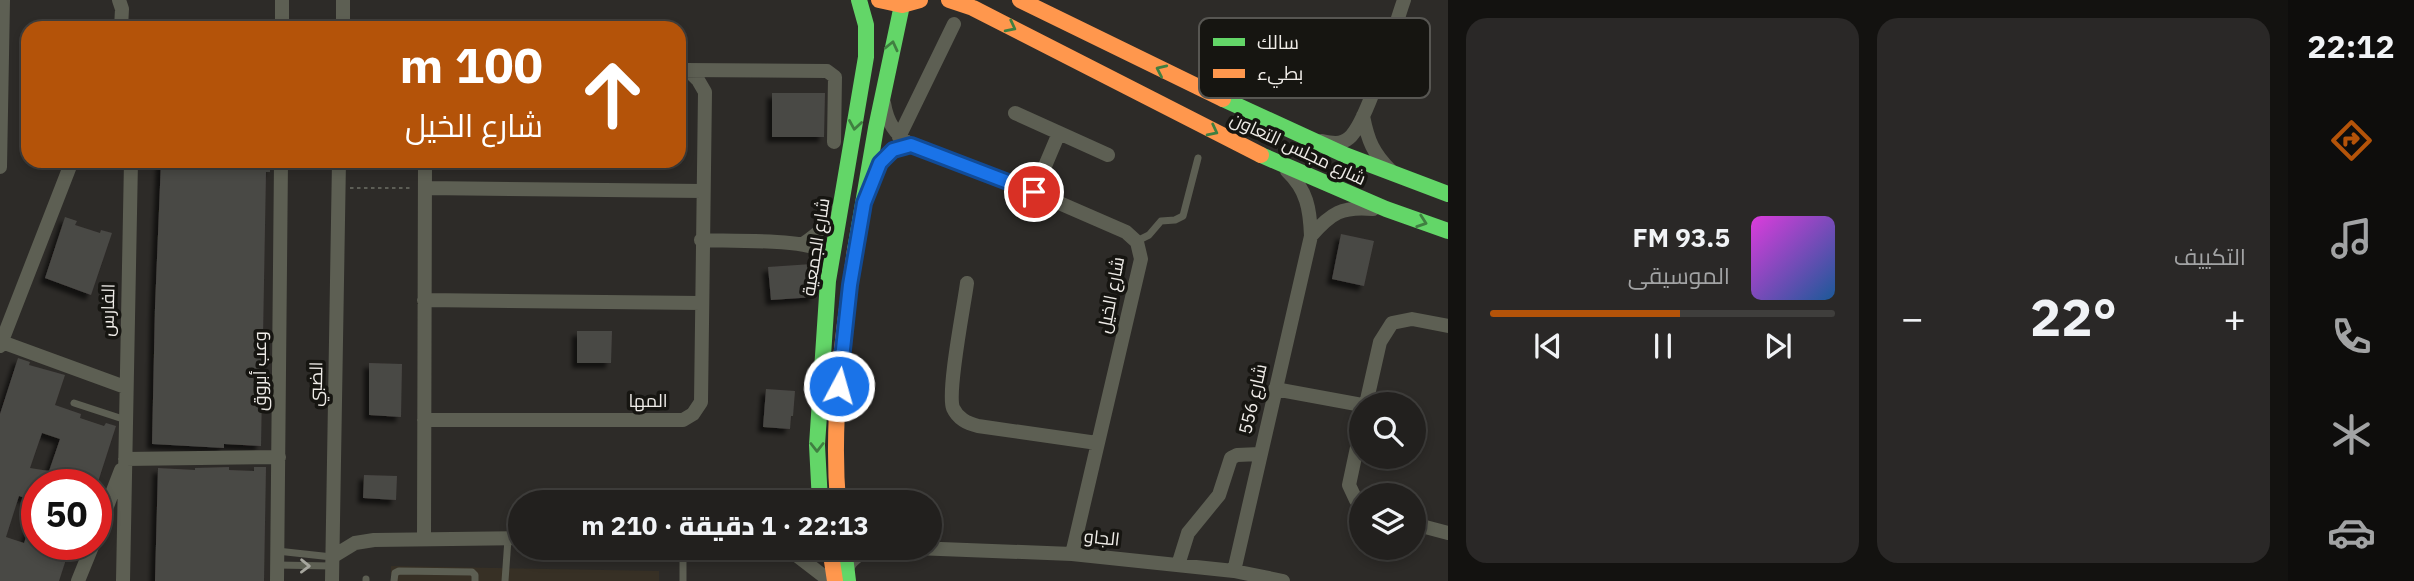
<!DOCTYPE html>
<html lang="ar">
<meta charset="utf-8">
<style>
:root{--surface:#22201e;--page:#2a2827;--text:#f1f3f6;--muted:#a2a3a4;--line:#3f3e3c;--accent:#b45309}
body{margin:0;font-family:"IBM Plex Sans",Cairo,sans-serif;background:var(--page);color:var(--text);direction:rtl;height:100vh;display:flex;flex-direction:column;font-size:26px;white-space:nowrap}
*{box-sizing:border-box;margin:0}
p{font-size:23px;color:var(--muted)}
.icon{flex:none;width:38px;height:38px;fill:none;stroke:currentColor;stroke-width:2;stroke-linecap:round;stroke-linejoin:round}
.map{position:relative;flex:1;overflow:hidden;direction:ltr}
.details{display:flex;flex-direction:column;gap:18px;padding:18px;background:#131210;width:840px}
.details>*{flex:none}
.top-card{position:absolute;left:21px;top:21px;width:665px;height:147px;border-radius:21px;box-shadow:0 4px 10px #0003,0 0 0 2px var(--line);direction:rtl;background:#b45309;color:#fff;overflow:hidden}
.controls{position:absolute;left:1349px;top:392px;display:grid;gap:14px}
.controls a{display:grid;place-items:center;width:77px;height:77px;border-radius:50%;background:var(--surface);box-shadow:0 4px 10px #0003,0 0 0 2px var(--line);font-size:35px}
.speed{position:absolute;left:21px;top:469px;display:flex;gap:14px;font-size:35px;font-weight:700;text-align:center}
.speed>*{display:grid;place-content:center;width:91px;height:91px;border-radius:50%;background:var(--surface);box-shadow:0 4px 10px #0003,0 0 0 2px var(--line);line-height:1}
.speed .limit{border:10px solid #d22;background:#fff;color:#111}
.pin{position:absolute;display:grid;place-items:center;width:60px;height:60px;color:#fff;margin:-30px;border:4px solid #fff;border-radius:50%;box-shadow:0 2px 7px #0007}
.me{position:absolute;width:77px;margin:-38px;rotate:6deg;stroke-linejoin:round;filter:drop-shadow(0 0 5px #0008)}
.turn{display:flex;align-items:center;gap:24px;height:147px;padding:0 28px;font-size:32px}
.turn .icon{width:91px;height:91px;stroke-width:2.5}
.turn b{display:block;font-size:49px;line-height:60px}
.big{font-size:52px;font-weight:800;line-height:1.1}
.details .widget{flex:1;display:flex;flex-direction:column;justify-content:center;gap:10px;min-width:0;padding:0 24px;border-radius:21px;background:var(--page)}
.song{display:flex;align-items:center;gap:21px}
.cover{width:84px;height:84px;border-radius:10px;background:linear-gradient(135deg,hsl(300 70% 55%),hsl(210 70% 35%))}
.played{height:7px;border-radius:4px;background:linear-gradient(90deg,var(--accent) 55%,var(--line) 55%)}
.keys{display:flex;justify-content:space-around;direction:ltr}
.heat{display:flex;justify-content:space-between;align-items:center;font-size:38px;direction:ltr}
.details .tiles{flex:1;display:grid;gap:18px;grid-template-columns:repeat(2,1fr)}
.trip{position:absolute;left:508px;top:490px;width:434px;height:70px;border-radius:35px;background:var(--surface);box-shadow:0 4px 10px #0003,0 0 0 2px var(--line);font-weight:800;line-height:70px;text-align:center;direction:rtl}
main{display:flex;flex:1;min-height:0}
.menu{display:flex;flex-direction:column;width:126px;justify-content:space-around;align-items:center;background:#0e0d0c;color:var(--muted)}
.menu .icon{width:49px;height:49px}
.menu .on{color:var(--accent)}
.menu b{font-size:32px;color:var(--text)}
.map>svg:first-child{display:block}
.built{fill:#373025}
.building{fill:#4a4845;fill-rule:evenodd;filter:url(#shadow)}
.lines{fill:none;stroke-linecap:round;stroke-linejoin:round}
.path{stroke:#5d5e56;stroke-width:2;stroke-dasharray:3.5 3.5;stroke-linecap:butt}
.lane{stroke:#5d5f53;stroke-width:7}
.street{stroke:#5d5f53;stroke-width:14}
.fast{stroke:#63d668;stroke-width:16}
.slow{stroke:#ff974d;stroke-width:16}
.oneway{stroke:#407f41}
.oneway2{stroke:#a6a69e}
.route-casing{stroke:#114b97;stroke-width:18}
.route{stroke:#1a73e8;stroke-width:12}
.labels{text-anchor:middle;stroke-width:7;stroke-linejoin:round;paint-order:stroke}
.street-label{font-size:18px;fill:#efece8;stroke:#161511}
.key{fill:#161511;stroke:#575652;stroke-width:2}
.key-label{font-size:19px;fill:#efece8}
</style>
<main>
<nav class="menu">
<b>22:12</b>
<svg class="icon on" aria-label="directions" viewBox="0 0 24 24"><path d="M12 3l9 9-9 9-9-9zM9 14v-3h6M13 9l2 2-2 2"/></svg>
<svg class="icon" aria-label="music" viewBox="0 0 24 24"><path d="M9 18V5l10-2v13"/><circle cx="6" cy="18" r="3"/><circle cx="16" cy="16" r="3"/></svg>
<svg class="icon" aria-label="phone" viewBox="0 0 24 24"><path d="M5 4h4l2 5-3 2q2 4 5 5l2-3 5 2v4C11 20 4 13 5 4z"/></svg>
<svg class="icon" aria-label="climate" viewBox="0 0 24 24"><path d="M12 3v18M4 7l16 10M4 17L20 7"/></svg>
<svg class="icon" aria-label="car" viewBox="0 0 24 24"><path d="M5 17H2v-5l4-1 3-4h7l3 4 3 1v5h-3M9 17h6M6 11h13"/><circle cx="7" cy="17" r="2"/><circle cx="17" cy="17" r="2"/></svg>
</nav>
<section class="details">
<div class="tiles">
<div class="widget"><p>التكييف</p>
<div class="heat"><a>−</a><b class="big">22°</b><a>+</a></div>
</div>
<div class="widget">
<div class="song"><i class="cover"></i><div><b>93.5 FM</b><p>الموسيقى</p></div></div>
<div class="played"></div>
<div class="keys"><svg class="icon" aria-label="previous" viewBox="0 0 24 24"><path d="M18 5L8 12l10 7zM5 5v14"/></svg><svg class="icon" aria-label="pause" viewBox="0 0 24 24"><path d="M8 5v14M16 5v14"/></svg><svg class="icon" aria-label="next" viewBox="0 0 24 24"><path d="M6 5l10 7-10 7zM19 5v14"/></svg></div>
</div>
</div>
</section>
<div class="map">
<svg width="1448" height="581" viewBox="0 0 1448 581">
<defs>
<filter id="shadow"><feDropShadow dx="-5" dy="5" stdDeviation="2" flood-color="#0009"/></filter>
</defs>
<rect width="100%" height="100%" fill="#2d2b28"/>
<path class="built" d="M391 566 659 571V581H391Z"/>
<path class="building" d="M772 93H825L824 137H772Z
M161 161H270V172H266L261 446 224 444V448L152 444 155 307Z
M65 217 77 221 75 225 100 233 101 230 112 233 91 295 45 278Z
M1341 234 1374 241 1364 286 1332 279Z
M812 264 815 297 771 300 768 267Z
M577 331H612L611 363H577Z
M18 358 30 362 29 365 65 375 55 405 81 414 80 418 104 426 106 423 116 426 97 485H84V483L60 475 57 485H37V502L19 496 6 537 24 543 35 511 37 512V544H71L59 581H0V414ZM42 433 60 439 49 471 30 468Z
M369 363 402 364 401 417 369 415Z
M766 389 795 391 793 416H791L790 429 763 427Z
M229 467V470L254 471V467H266L264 581H155L158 468 195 470V468Z
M364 475 397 476 396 500 363 498Z"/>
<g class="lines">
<path class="path" d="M350 188H411"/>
<path class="lane" d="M1137 241 1149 235 1161 221 1175 220 1183 216 1198 158
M74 403 126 420
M683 548V581
M277 551 332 557
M277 565 332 566
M366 579V581
M394 581 395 573 399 571 472 572 475 575V581
M505 581 508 539"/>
<path class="street" d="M119 0 122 9 121 28
M282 28V0
M343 28V0
M684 70 827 71 835 77 834 142
M884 103C887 122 895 134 911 145L1034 192 1126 232 1137 242 1141 259 1072 554
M1015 113 1108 155
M1363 116C1368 141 1373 153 1391 171
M899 137 954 24
M1322 141C1331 143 1341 145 1349 138 1368 122 1394 28 1404 0
M0 167 3 0
M871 186C881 161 883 153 911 145
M425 188 703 191
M1034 192 1059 133
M1311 236C1331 213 1342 206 1373 209
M701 240C725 241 800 239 817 249 825 253 826 264 827 273
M803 244C819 233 829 224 838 208
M967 283C964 306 947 391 953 408 958 419 967 423 978 426L1097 443
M424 300 701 303
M2 342 125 387
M0 346 72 161
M1275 389 1362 405
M1366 404 1380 342 1392 323 1412 319 1448 326
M424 420H683L693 414 701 402 705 92 698 80 688 70
M1362 424 1349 485 1356 500 1362 504
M125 459 279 457
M1414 524 1448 533
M96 535 121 470
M424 538 425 161
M787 548 830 581
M915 548 1072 554 1234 571 1283 581
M332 557 355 543 374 540 520 538
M1178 565 1188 533 1219 495 1231 458 1237 455 1260 454
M847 569C850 559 862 553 871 548
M1234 571 1311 236C1310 209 1307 190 1287 171
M78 581 93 544
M123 581 131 161
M277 581 281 161
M332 581 339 161"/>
<path class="fast" d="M1223 99 1345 155 1448 194
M1261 155 1386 209 1448 231
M855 250 876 128 902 5
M820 502 817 445 828 281 866 57V25L859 0
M844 548 848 581"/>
<path class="slow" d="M879 0 902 5 920 0
M949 0 973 8 1261 155
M1020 0 1223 99
M838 502C831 418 843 333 855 250
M830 548 835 581"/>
</g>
<defs><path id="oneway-chevron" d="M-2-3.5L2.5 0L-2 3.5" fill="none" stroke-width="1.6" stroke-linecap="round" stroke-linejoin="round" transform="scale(1.75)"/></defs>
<g class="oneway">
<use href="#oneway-chevron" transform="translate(1011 27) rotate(27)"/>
<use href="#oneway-chevron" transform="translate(892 46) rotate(-77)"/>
<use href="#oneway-chevron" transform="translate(1161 70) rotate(-155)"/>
<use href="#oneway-chevron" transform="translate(855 125) rotate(99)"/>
<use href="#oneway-chevron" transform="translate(1213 131) rotate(27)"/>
<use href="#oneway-chevron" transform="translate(1422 222) rotate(19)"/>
<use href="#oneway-chevron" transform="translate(817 447) rotate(90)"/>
</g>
<use class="oneway2" href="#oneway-chevron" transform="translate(305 566) rotate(1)"/>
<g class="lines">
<g class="route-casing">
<path id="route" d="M839 386 850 285 864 203 880 163 893 150 911 145 1034 192"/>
</g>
<use href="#route" class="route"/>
</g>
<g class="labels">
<g class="street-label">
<text transform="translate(1298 149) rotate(25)" y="6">شارع مجلس التعاون</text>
<text transform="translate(816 247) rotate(-81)" y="6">شارع الجمعية</text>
<text transform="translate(1111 295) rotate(-79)" y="6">شارع الخيل</text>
<text transform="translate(108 310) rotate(-89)" y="6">الفارس</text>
<text transform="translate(260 371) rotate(-90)" y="6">وعب أبروق</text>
<text transform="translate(316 384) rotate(-89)" y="6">الضبي</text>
<text transform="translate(1253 399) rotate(-77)" y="6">شارع 556</text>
<text x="648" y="407">المها</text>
<text transform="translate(1102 538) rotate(6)" y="6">الجاو</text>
</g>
</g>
<rect x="1199" y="18" width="231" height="80" rx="10" class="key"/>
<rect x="1213" y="38" width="32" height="8" fill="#63d668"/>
<rect x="1213" y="69" width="32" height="9" fill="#ff974d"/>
<g class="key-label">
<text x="1257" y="49">سالك</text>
<text x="1257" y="80">بطيء</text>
</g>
</svg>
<div class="controls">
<a><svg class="icon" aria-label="search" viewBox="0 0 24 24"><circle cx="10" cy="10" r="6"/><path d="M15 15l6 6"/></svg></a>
<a><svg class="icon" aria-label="layers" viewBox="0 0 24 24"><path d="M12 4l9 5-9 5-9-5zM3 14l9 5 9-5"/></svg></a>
</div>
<div class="speed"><div class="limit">50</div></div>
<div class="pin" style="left:1034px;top:192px;background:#d93025"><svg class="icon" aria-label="arrive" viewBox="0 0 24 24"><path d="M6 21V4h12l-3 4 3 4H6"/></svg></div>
<svg class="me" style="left:839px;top:386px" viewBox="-20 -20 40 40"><circle r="17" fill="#1a73e8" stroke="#fff" stroke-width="3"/><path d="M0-11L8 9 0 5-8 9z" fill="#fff"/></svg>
<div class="trip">22:13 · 1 دقيقة · 210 m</div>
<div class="top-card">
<div class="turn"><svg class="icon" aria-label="ahead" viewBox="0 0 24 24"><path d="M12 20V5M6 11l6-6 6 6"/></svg><div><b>100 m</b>شارع الخيل</div></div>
</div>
</div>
</main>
